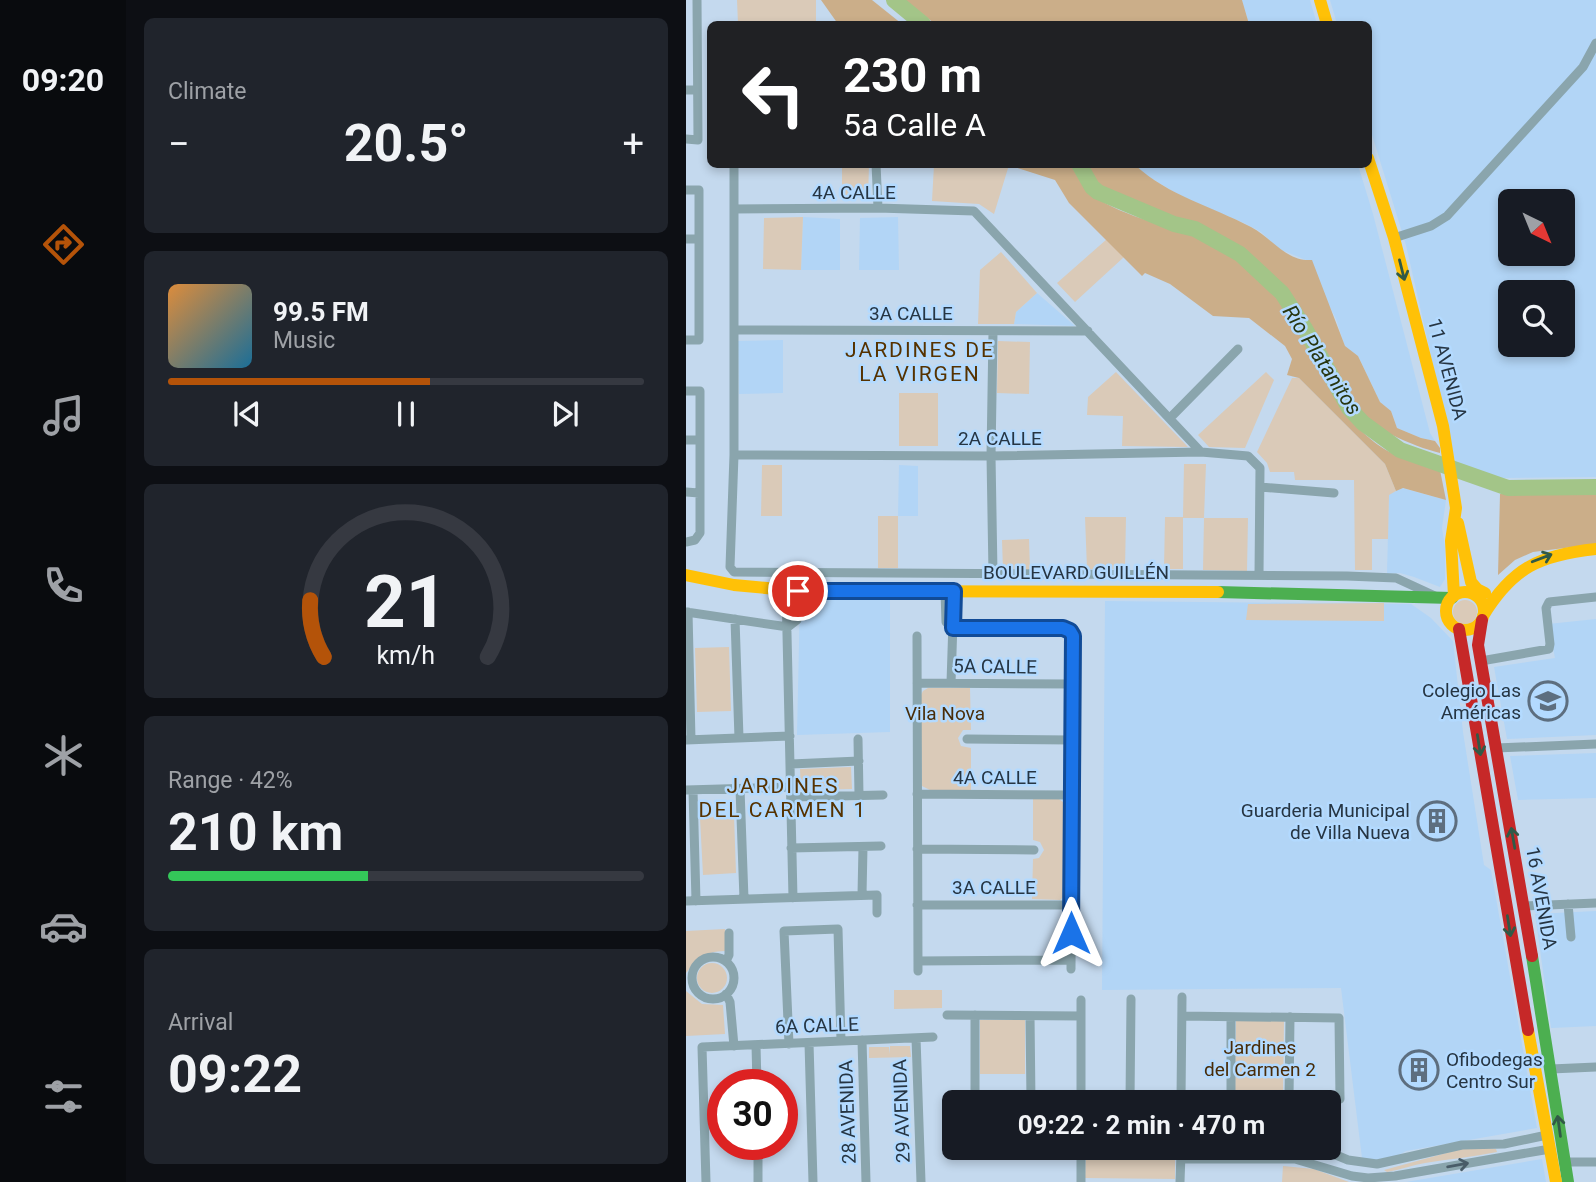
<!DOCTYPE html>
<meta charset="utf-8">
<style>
:root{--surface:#171b24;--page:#20242c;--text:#f1f3f6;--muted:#9ea1a6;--line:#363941;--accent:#b45309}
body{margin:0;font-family:Roboto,sans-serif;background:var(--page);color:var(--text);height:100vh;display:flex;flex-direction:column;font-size:26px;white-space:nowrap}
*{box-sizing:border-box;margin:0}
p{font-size:23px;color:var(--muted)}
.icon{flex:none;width:38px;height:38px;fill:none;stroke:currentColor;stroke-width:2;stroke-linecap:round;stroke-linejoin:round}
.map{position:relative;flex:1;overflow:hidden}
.side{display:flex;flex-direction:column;gap:18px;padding:18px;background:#0d0f14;width:560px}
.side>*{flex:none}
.banner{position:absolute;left:21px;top:21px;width:665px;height:147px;border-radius:10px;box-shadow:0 4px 10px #0003;background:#202124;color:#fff;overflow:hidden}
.needle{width:46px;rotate:137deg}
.tools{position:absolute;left:812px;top:189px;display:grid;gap:14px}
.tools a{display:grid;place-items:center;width:77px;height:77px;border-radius:10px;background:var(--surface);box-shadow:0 4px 10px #0003;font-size:35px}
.speed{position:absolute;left:21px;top:1069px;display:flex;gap:14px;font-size:35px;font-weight:700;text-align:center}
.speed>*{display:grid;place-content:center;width:91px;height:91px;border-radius:50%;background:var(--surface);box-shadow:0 4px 10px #0003;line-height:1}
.speed .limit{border:10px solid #d22;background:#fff;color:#111}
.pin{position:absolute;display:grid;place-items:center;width:60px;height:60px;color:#fff;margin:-30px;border:4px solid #fff;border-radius:50%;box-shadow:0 2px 7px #0007}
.me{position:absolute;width:77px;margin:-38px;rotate:0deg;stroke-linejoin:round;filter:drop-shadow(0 0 5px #0008)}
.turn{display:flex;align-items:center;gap:24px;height:147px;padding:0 21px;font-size:32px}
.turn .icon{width:91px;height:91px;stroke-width:2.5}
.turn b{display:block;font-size:49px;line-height:60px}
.big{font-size:52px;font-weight:700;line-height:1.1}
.side .widget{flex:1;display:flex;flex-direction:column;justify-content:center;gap:10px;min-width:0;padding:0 24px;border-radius:10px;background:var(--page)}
.side .dial{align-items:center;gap:0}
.dial svg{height:182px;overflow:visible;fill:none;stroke:var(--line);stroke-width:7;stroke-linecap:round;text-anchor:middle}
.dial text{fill:var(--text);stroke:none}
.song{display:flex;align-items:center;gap:21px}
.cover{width:84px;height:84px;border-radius:10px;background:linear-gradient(135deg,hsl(30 70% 55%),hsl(200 70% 35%))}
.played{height:7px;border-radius:4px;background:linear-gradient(90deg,var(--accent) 55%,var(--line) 55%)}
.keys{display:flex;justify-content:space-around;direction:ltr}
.heat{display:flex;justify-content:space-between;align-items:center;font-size:38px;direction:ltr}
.charge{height:10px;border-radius:5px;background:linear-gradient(90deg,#34c759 42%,var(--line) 0)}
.trip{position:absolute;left:256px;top:1090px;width:399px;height:70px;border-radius:10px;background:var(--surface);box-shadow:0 4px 10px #0003;font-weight:700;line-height:70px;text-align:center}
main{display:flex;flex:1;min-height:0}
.tab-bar{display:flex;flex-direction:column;width:126px;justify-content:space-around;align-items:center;background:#090b0e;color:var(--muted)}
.tab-bar .icon{width:49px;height:49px}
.tab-bar .active{color:var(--accent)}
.tab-bar b{font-size:32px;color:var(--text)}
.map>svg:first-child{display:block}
.built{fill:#b2d5f6;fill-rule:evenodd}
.green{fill:#dacab8}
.forest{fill:#cbae89}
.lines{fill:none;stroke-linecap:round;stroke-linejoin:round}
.river{stroke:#a3c588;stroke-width:16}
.street{stroke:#8aa5ad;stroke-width:9}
.fast{stroke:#4caf50;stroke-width:12}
.slow{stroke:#ffc107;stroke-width:12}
.jam{stroke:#c62828;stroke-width:12}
.oneway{stroke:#315a47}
.oneway2{stroke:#495c68}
.route-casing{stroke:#114b97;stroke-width:18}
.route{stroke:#1a73e8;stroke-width:12}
.labels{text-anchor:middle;stroke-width:5;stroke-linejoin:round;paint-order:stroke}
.street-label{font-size:19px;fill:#263543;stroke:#b3daff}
.poi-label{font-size:19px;fill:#263543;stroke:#b3daff;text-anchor:end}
.park-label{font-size:19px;fill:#492c08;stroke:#b3daff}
.neighbourhood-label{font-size:21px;letter-spacing:2px;fill:#563200;stroke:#b3daff}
.water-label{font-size:21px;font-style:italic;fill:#27360f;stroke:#b3daff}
</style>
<main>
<nav class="tab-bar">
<b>09:20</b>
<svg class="icon active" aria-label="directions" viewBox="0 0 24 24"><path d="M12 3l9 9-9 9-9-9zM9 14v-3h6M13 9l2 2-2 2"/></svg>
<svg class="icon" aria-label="music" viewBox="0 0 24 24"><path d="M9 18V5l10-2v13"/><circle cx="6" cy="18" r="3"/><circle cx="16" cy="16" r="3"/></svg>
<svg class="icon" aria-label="phone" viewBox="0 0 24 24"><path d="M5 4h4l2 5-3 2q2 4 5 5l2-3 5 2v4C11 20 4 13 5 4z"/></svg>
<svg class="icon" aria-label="climate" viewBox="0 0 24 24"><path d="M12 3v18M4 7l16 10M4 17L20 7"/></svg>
<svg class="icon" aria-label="car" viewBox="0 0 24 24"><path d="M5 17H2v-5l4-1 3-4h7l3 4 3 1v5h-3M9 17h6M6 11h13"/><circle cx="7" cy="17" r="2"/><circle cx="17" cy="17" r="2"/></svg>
<svg class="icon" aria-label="filters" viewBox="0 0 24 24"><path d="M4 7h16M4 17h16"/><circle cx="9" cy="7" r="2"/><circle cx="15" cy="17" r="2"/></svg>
</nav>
<section class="side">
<div class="widget"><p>Climate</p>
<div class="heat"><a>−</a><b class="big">20.5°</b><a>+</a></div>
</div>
<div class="widget">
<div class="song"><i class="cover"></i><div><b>99.5 FM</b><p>Music</p></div></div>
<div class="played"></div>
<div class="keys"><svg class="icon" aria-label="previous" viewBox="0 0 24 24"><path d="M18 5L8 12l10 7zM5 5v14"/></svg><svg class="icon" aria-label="pause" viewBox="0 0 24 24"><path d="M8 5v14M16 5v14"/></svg><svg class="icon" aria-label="next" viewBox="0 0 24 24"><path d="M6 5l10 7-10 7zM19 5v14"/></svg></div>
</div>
<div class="widget dial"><svg viewBox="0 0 100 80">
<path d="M14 69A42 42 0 1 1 86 69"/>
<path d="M14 69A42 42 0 0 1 8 44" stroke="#b45309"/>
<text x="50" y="56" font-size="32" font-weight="700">21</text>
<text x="50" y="72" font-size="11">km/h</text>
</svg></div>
<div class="widget"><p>Range · 42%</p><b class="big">210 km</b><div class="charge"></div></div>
<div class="widget"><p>Arrival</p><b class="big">09:22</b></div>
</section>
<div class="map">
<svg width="910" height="1182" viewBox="0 0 910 1182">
<rect width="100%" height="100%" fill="#c4d9ee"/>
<path class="built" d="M556 0H624L631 24H563Z
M644 0H910V477L816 478 815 482 770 466 720 245 683 125 682 24H651ZM824 201H877V254H824ZM824 292H877V345H824Z
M449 165H672L687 214 744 433 749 441 735 438 711 428 705 411 694 402 672 356 659 347 650 319 620 260 593 249 575 232 558 223 498 198 460 175Z
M117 217 154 219V270H115Z
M212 217 213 270H173L174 218Z
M351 293 389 326 328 324 330 312Z
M97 340V393L53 394 52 341Z
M213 465 232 466V516H212Z
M716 488 760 500 756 528 759 547V579L754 587 728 577 714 573 701 574 703 494Z
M114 598 204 599V732L111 735Z
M419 601 725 604 745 618 767 641 777 732 798 865 805 870 851 1128 720 1151 713 1155 689 1161 676 1158 655 988 416 990Z
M910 619V735L821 739 808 667 869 658 862 624Z
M910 753V798L832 800 824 756Z
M910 911V1026L865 1028 849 914Z
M856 1159 860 1182H720Z"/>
<path class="green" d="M51 0H130V24H52Z
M156 165H183L182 198H156Z
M248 165H323L308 214 293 204 246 201Z
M117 217 115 270 77 269 78 218Z
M421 239 438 257 389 302 371 283Z
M315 252 351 293 330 312 328 324H292L294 270Z
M312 341 344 342 343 394 311 393Z
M430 372 502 447 436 446 437 416 401 415 402 397Z
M580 372 588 380 559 448 523 447 512 435Z
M606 378H613L699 464 710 491 703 495 702 539H686V570H669L668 480H609L608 472H584L581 463 571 452Z
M213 393H252V446H213Z
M498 464H520L518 518H562L561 571 517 570 518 518H497V569H478L479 517H497Z
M76 465H96V516H75Z
M192 516H212V568H192Z
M399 517H440L439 569H401Z
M343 539 344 570H317L316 540Z
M767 612a12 12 0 1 1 24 0a12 12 0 1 1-24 0Z
M698 603V621L560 620 562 604Z
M43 647 45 711 11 712 9 648Z
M242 688H284L285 730H277L272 738 275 746 285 748V790L246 791 236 786 234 697 237 691Z
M165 767 166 789 115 790 114 769Z
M347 799H373L382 806 381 893 374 900 346 899 347 859 353 858 358 850 354 842 347 840Z
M48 816 50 873 17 875 14 818Z
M39 929V951C17 952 13 958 0 973V931Z
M11 978a15 15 0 1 1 30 0a15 15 0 1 1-30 0Z
M208 990H256V1008L208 1009Z
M0 991 16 1004 37 1005 39 1034 0 1036Z
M294 1020H339V1074H294Z
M550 1021H598L597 1095 549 1094Z
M204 1046H224L225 1057 183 1058V1047H203L204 1054Z
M400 1148H489V1179L399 1178Z
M801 1148 810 1149 811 1152C787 1157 763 1159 739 1163 726 1165 714 1170 701 1172L698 1170 775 1149Z
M597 1166 628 1169 663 1182H596Z"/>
<path class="forest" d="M135 0H186L216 24H152Z
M219 0H556L563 24H249Z
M322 165H385C389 172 393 180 399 187 421 213 473 222 504 235 530 245 552 258 572 277 605 307 622 348 647 385 652 392 654 401 658 409 666 424 685 441 700 450 717 460 736 464 754 470L760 500 717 488 710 491 699 464 613 378 601 375 606 359 599 346 563 318 527 316 484 284 459 273 456 276 383 203 369 180Z
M400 165H449C483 196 525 206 565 227 586 238 600 262 626 260L659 346 672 356 694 402 705 411 711 428 735 438 749 441 754 448V453C726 446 684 428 667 404 661 395 658 384 653 375 629 336 606 294 571 264 552 248 531 235 508 225 477 211 411 200 400 165Z
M910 492V544L847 552 829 560 812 575 814 494Z"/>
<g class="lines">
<path class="river" d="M208 0 237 24
M393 164 406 187 412 192 488 224 509 229 554 254 596 293 618 327 663 408 677 423 714 450 822 488 910 487"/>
<path class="street" d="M0 90H11
M0 139 12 140 11 0
M48 164V455L44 567 48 572 661 576 710 578 749 596
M190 164 192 208
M0 190H13V340H0
M48 209 192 208 288 211 515 452
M708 238 745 226 761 216 897 67 910 43
M0 239H12
M48 330 402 331
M307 332 305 456 307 573
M0 391H14V533L9 540 0 542
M484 418 552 349
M0 440H13
M48 455 305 456 515 452 562 456 574 468 573 575
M574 487 648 493
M0 492 13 493
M100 590 107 898
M259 591 260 622 267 628
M0 612 102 627 111 620 112 591
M2 612 5 740
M49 619 53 738
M267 628H377L387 636 385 969
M231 636 232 971
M795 661 863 649 864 644 860 608 863 602 910 597
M231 683 387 684
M265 683 268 591
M172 739 173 795
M281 739 386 740
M0 740 104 736
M810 748 910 744
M105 764 173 761
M54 789 58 899
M0 790 105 787
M7 790 10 901
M231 794 386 795
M105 797 197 795
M105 848 195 846
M231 849 348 850
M176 895 177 847
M0 901 191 895V913
M882 904 885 937
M231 905H384
M838 906 910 903
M6 978a21 21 0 1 1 42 0a21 21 0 1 1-42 0Z
M40 961 43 955V933
M232 961 385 960
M40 994 44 1002 48 1046
M261 1015 395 1016
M344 1016 345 1101
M545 1017V1099
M230 1038 235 1182
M176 1040 180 1182
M123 1043 127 1182
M103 1044 98 931 152 929 155 1041
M70 1045 71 1085
M865 1069 910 1067
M495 1098 654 1099 653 1018 496 1016
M603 1099 604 1017
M263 1101H394
M289 1101V1015
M495 1101 496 997
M395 1102V1000
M444 1102 445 999
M72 1144V1182
M495 1149 638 1150 662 1160 691 1164 776 1145 818 1144 861 1135
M495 1159H609L666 1176 682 1178 709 1176 864 1149
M878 1162H910
M20 1182 16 1047 247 1037
M395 1182V1148
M494 1182 495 1153"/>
<path class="fast" d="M532 592 766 598
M846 956 882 1182"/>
<path class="slow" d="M634 0 641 24
M682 158 708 238 757 426 770 508 765 541 768 596
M772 523 785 582 791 589 799 593
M0 575 48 585 112 591 532 592
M760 611a19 19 0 1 1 38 0a19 19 0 1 1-38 0Z
M797 616C827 567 854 555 910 549
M842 1030 870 1182"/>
<path class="jam" d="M796 620 792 645 846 956
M773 629 842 1030"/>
</g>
<defs><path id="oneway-shaft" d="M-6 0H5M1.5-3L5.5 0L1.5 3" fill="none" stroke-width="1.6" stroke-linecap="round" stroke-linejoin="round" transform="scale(1.75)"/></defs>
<g class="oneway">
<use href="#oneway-shaft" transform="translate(716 270) rotate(76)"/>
<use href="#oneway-shaft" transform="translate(856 558) rotate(-21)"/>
<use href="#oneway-shaft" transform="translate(793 745) rotate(81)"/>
<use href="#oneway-shaft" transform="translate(827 838) rotate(-100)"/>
<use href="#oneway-shaft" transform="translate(823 926) rotate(81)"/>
<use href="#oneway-shaft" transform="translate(873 1126) rotate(-98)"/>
</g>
<use class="oneway2" href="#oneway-shaft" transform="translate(772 1165) rotate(-10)"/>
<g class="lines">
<g class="route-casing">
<path id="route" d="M112 591H268L267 628H377L384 631 387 636 385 933"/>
</g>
<use href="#route" class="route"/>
</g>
<defs>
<g id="school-ring" transform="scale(2.0125)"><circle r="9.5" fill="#b3daff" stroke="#5d6e7f" stroke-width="1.5"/><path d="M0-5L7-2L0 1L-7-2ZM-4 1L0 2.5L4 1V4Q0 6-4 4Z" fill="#5d6e7f"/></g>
<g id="building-ring" transform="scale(2.0125)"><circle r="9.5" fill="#b3daff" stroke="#5d6e7f" stroke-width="1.5"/><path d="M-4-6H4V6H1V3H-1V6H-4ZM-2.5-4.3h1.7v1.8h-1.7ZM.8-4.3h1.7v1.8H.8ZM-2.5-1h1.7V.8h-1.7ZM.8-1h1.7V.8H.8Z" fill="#5d6e7f"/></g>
</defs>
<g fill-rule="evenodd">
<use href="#school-ring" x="862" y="701"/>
<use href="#building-ring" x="751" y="821"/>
<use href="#building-ring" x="733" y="1070"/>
</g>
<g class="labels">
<g class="street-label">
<text x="168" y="199">4A CALLE</text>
<text x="225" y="320">3A CALLE</text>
<text transform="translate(762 369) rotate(75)" y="7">11 AVENIDA</text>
<text x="314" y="445">2A CALLE</text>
<text x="390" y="579">BOULEVARD GUILLÉN</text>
<text transform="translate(309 666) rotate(1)" y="7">5A CALLE</text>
<text x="309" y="784">4A CALLE</text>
<text x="308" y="894">3A CALLE</text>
<text transform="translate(856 898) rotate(80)" y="7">16 AVENIDA</text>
<text transform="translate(131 1025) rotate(-2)" y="7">6A CALLE</text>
<text transform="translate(215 1111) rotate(-92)" y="7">29 AVENIDA</text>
<text transform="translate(161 1112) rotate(-92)" y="7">28 AVENIDA</text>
</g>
<g class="poi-label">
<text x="835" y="697">Colegio Las<tspan x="835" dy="22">Américas</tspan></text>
<text x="724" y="817">Guarderia Municipal<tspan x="724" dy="22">de Villa Nueva</tspan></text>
<text x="760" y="1066" text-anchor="start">Ofibodegas<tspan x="760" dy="22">Centro Sur</tspan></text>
</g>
<g class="park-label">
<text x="259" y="720">Vila Nova</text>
<text x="574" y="1054">Jardines<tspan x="574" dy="22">del Carmen 2</tspan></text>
</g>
<g class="neighbourhood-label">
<text x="234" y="357">JARDINES DE<tspan x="234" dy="24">LA VIRGEN</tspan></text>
<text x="97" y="793">JARDINES<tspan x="97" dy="24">DEL CARMEN 1</tspan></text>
</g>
<g class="water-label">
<text transform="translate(636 360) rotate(57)" y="7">Río Platanitos</text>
</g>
</g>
</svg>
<div class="tools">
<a><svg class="needle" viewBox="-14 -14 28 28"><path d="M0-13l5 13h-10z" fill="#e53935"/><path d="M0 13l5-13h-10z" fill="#9ea1a6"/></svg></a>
<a><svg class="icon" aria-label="search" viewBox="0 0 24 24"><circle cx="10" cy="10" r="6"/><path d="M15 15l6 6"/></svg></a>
</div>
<div class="speed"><div class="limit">30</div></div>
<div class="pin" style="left:112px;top:591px;background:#d93025"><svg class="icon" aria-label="arrive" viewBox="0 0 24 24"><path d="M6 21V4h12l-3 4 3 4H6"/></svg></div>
<svg class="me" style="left:385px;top:933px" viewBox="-20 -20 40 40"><path d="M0-17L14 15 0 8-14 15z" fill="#1a73e8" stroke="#fff" stroke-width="4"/></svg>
<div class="trip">09:22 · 2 min · 470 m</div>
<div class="banner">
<div class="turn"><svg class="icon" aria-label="left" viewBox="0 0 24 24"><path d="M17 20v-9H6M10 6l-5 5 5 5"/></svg><div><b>230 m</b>5a Calle A</div></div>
</div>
</div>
</main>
